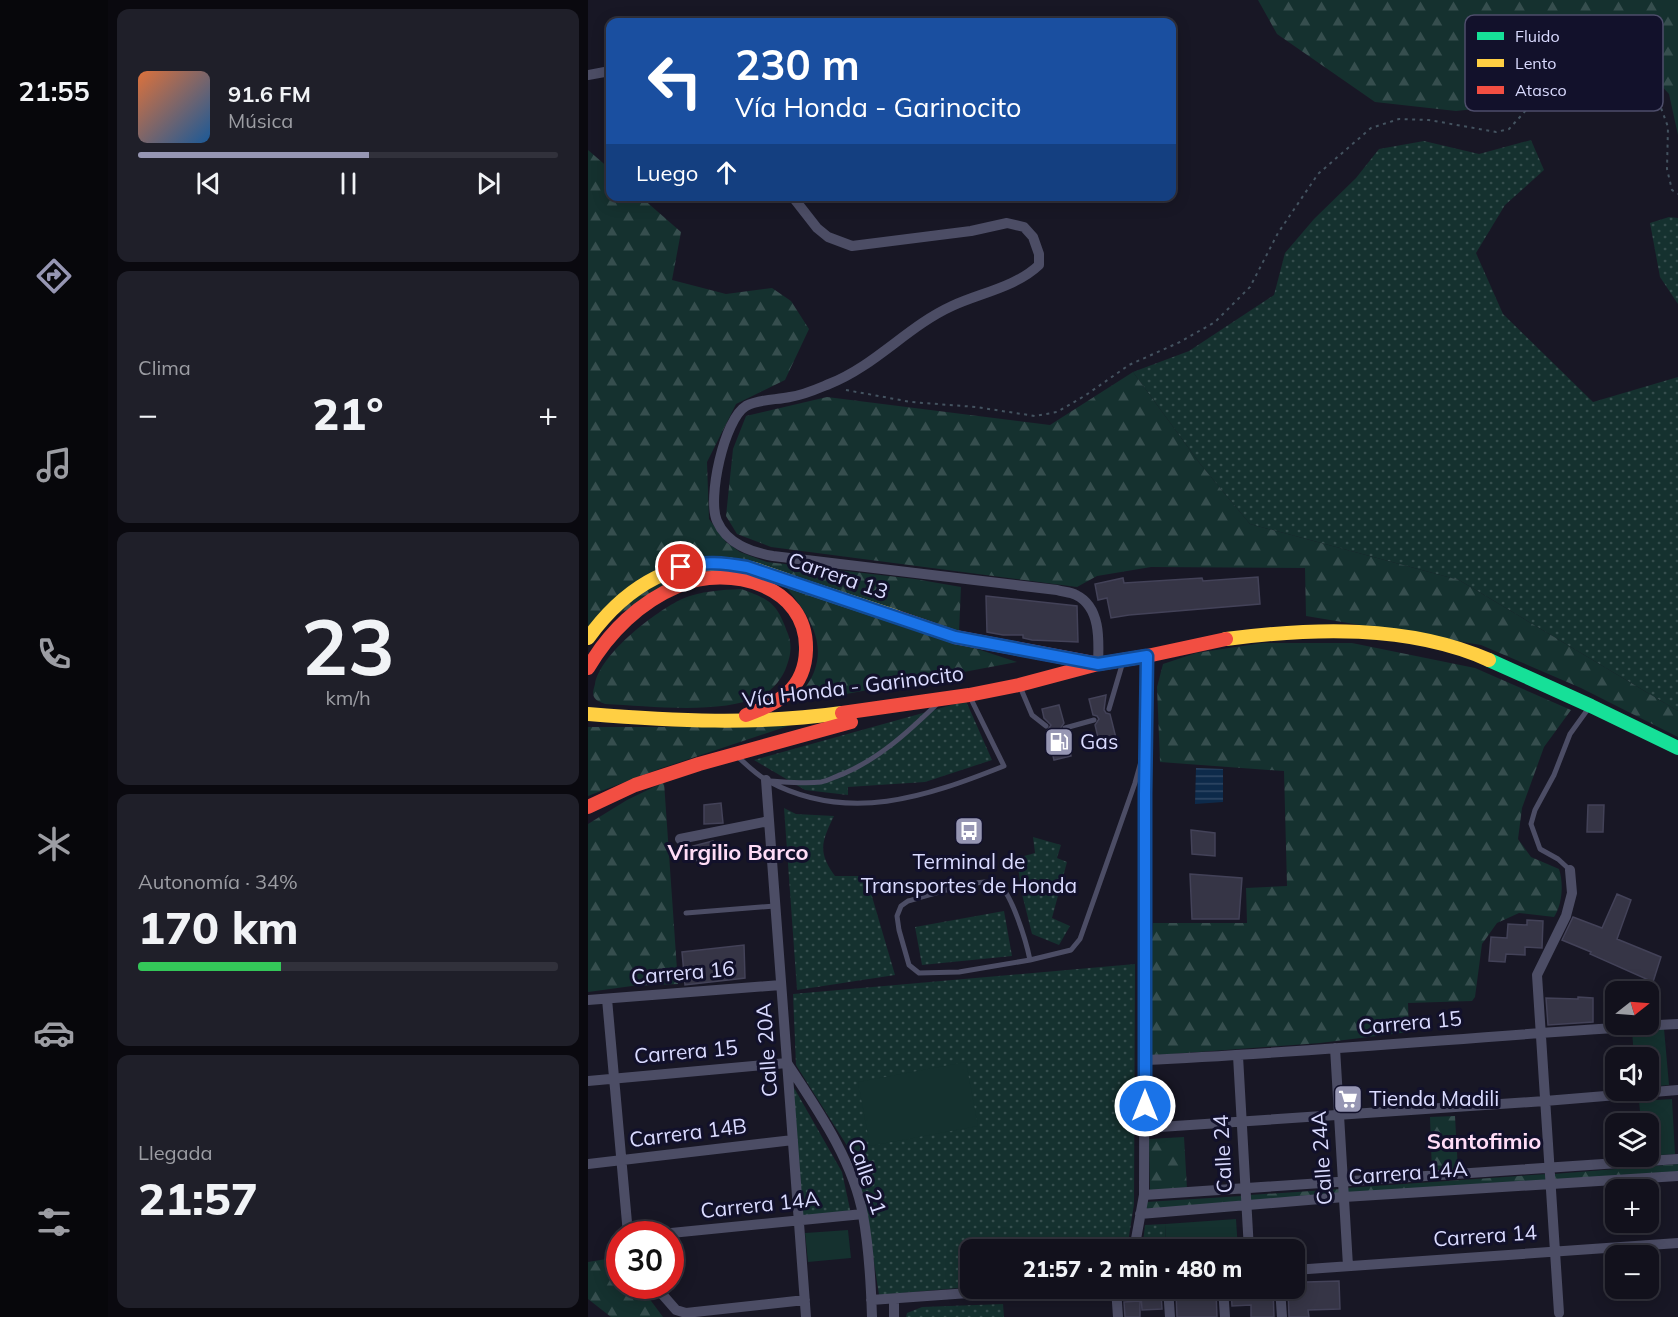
<!DOCTYPE html>
<html lang="es">
<meta charset="utf-8">
<style>
:root{--surface:#12111c;--page:#1f1f29;--text:#f1f3f6;--muted:#9c9da3;--line:#31313b;--accent:#9696b3}
body{margin:0;font-family:Mulish,sans-serif;background:var(--page);color:var(--text);height:100vh;display:flex;flex-direction:column;font-size:22px;white-space:nowrap}
*{box-sizing:border-box;margin:0}
p{font-size:20px;color:var(--muted)}
.icon{flex:none;width:33px;height:33px;fill:none;stroke:currentColor;stroke-width:2;stroke-linecap:round;stroke-linejoin:round}
.map{position:relative;flex:1;overflow:hidden}
.sheet{display:flex;flex-direction:column;gap:9px;padding:9px;background:#0a090f;width:480px}
.sheet>*{flex:none}
.banner{position:absolute;left:18px;top:18px;width:570px;height:183px;border-radius:12px;box-shadow:0 3px 15px #0003,0 0 0 2px var(--line);background:#1a4fa0;color:#fff;overflow:hidden}
.needle{width:39px;rotate:73deg}
.buttons{position:absolute;left:1017px;top:981px;display:grid;gap:12px}
.buttons a{display:grid;place-items:center;width:54px;height:54px;border-radius:12px;background:var(--surface);box-shadow:0 3px 15px #0003,0 0 0 2px var(--line);font-size:30px}
.speed{position:absolute;left:18px;top:1221px;display:flex;gap:12px;font-size:30px;font-weight:700;text-align:center}
.speed>*{display:grid;place-content:center;width:78px;height:78px;border-radius:50%;background:var(--surface);box-shadow:0 3px 15px #0003,0 0 0 2px var(--line);line-height:1}
.speed .limit{border:9px solid #d22;background:#fff;color:#111}
.pin{position:absolute;display:grid;place-items:center;width:51px;height:51px;color:#fff;margin:-26px;border:3px solid #fff;border-radius:50%;box-shadow:0 2px 6px #0007}
.me{position:absolute;width:66px;margin:-33px;rotate:0deg;stroke-linejoin:round;filter:drop-shadow(0 0 4px #0008)}
.turn{display:flex;align-items:center;gap:21px;height:126px;padding:0 30px;font-size:27px}
.turn .icon{width:78px;height:78px;stroke-width:2.5}
.turn b{display:block;font-size:42px;line-height:51px}
.then{display:flex;align-items:center;height:57px;padding:0 30px;background:#0003;gap:12px;font-size:22px}
.big{font-size:45px;font-weight:800;line-height:1.1}
.sheet .widget{flex:1;display:flex;flex-direction:column;justify-content:center;gap:9px;min-width:0;padding:0 21px;border-radius:12px;background:var(--page)}
.sheet .dial{align-items:center;gap:0}
.dial b{font-size:78px;line-height:1}
.song{display:flex;align-items:center;gap:18px}
.cover{width:72px;height:72px;border-radius:9px;background:linear-gradient(135deg,hsl(20 70% 55%),hsl(210 70% 35%))}
.played{height:6px;border-radius:3px;background:linear-gradient(90deg,var(--accent) 55%,var(--line) 55%)}
.keys{display:flex;justify-content:space-around;direction:ltr}
.heat{display:flex;justify-content:space-between;align-items:center;font-size:33px;direction:ltr}
.charge{height:9px;border-radius:4px;background:linear-gradient(90deg,#34c759 34%,var(--line) 0)}
.trip{position:absolute;left:372px;top:1239px;width:345px;height:60px;border-radius:12px;background:var(--surface);box-shadow:0 3px 15px #0003,0 0 0 2px var(--line);font-weight:800;line-height:60px;text-align:center}
main{display:flex;flex:1;min-height:0}
.dock{display:flex;flex-direction:column;width:108px;justify-content:space-around;align-items:center;background:#07070b;color:var(--muted)}
.dock .icon{width:42px;height:42px}
.dock .current{color:var(--accent)}
.dock b{font-size:27px;color:var(--text)}
.map>svg:first-child{display:block}
.grass{fill:url(#grass-dots)}
.forest{fill:url(#forest-firs)}
.park{fill:#15312f}
.water{fill:url(#water-rules)}
.building{fill:#363546;stroke:#434258;stroke-width:1.5}
.lines{fill:none;stroke-linecap:round;stroke-linejoin:round}
.path{stroke:#445360;stroke-width:2;stroke-dasharray:3 4.5;stroke-linecap:butt}
.lane{stroke:#4c4d65;stroke-width:5}
.street{stroke:#4c4d65;stroke-width:10}
.fast{stroke:#16e098;stroke-width:14}
.slow{stroke:#ffcf43;stroke-width:14}
.jam{stroke:#f24e42;stroke-width:14}
.route-casing{stroke:#114b97;stroke-width:15}
.route{stroke:#1a73e8;stroke-width:10}
.labels{text-anchor:middle;stroke-width:6;stroke-linejoin:round;paint-order:stroke}
.street-label{font-size:21px;fill:#dadbff;stroke:#12112b}
.poi-label{font-size:21px;fill:#dadbff;stroke:#12112b;text-anchor:start}
.neighbourhood-label{font-size:22px;font-weight:bold;fill:#ffdcf6;stroke:#12112b}
.key{fill:#12112b;stroke:#4e4e6b;stroke-width:1.5}
.key-label{font-size:16px;fill:#dadbff}
</style>
<main>
<nav class="dock">
<b>21:55</b>
<svg class="icon current" aria-label="directions" viewBox="0 0 24 24"><path d="M12 3l9 9-9 9-9-9zM9 14v-3h6M13 9l2 2-2 2"/></svg>
<svg class="icon" aria-label="music" viewBox="0 0 24 24"><path d="M9 18V5l10-2v13"/><circle cx="6" cy="18" r="3"/><circle cx="16" cy="16" r="3"/></svg>
<svg class="icon" aria-label="phone" viewBox="0 0 24 24"><path d="M5 4h4l2 5-3 2q2 4 5 5l2-3 5 2v4C11 20 4 13 5 4z"/></svg>
<svg class="icon" aria-label="climate" viewBox="0 0 24 24"><path d="M12 3v18M4 7l16 10M4 17L20 7"/></svg>
<svg class="icon" aria-label="car" viewBox="0 0 24 24"><path d="M5 17H2v-5l4-1 3-4h7l3 4 3 1v5h-3M9 17h6M6 11h13"/><circle cx="7" cy="17" r="2"/><circle cx="17" cy="17" r="2"/></svg>
<svg class="icon" aria-label="filters" viewBox="0 0 24 24"><path d="M4 7h16M4 17h16"/><circle cx="9" cy="7" r="2"/><circle cx="15" cy="17" r="2"/></svg>
</nav>
<section class="sheet">
<div class="widget">
<div class="song"><i class="cover"></i><div><b>91.6 FM</b><p>Música</p></div></div>
<div class="played"></div>
<div class="keys"><svg class="icon" aria-label="previous" viewBox="0 0 24 24"><path d="M18 5L8 12l10 7zM5 5v14"/></svg><svg class="icon" aria-label="pause" viewBox="0 0 24 24"><path d="M8 5v14M16 5v14"/></svg><svg class="icon" aria-label="next" viewBox="0 0 24 24"><path d="M6 5l10 7-10 7zM19 5v14"/></svg></div>
</div>
<div class="widget"><p>Clima</p>
<div class="heat"><a>−</a><b class="big">21°</b><a>+</a></div>
</div>
<div class="widget dial"><b>23</b><p>km/h</p></div>
<div class="widget"><p>Autonomía · 34%</p><b class="big">170 km</b><div class="charge"></div></div>
<div class="widget"><p>Llegada</p><b class="big">21:57</b></div>
</section>
<div class="map">
<svg width="1090" height="1317" viewBox="0 0 1090 1317">
<defs>
<pattern id="grass-dots" width="8" height="8" patternUnits="userSpaceOnUse" patternTransform="scale(1.5)"><rect width="8" height="8" fill="#15312f"/><path d="M2 2h.1M6 6h.1" fill="none" stroke="#364e4e" stroke-width="1.8" stroke-linecap="round"/></pattern>
<pattern id="forest-firs" width="22" height="20" patternUnits="userSpaceOnUse" patternTransform="scale(1.5)"><rect width="22" height="20" fill="#15312f"/><path d="M5 1l3.5 6h-7zM16 11l3.5 6h-7z" fill="#364e4e"/></pattern>
<pattern id="water-rules" width="6" height="5" patternUnits="userSpaceOnUse" patternTransform="scale(1.5)"><rect width="6" height="5" fill="#0d2a4a"/><path d="M0 2.5h6" fill="none" stroke="#304865"/></pattern>
</defs>
<rect width="100%" height="100%" fill="#181725"/>
<path class="grass" d="M943 140 956 170 917 205 888 253 915 314 1005 402 1090 377V711L871 580 662 524 613 465 545 372 601 351 686 295 697 253 726 219 768 178 791 149 836 141 891 154Z
M1081 217 1090 218V304L1072 277 1062 223Z
M378 701 404 760 337 782 260 787V795L217 790 166 760Z
M196 808 208 814 246 816C234 841 229 852 247 876H278L307 975 209 990Z
M445 837 473 845 469 858 479 862 464 918 482 926 471 945 444 934 433 890 429 858 447 853Z
M416 911 424 956 334 965 327 927Z
M547 964 546 1204 539 1249 382 1250V1287L291 1295 278 1210 263 1152 208 1065 205 994Z
M205 1086 254 1172 263 1214 215 1220Z
M577 1224 578 1249 554 1250 557 1225Z
M415 1304 416 1317H318L319 1313 334 1307Z"/>
<path class="forest" d="M670 0H1090V135L1081 94 1067 79 1000 51 969 69 940 92 914 106 868 111 787 102 689 34Z
M0 150 22 169V196L53 197 93 232 84 280 138 294 184 288 203 301 221 329 197 380 148 404 119 462 121 519 138 542 152 552 179 562 327 579 373 587 371 632 153 563 0 626Z
M545 372 613 465 662 524 871 580 1090 711V737L993 688 893 645 718 616 717 568 563 567 509 576 489 587 183 547 149 534 138 516 145 449 158 416 239 397 462 425Z
M197 586 429 662 205 704C212 694 222 683 226 672 239 639 217 610 197 586Z
M153 589C184 600 189 604 200 634 204 645 203 654 199 665 195 678 185 690 173 696 132 715 62 706 17 704 13 702 8 701 6 697 4 693 6 688 7 684 12 654 68 611 94 599 112 591 134 590 153 589Z
M674 643H764L887 668 983 710 956 747 934 808 930 839 943 857 971 869C976 884 974 905 966 917L931 913 909 923 894 944 887 997 884 1001 820 1003 821 1032 732 1043 557 1056 565 923H659L658 888 699 886 696 771 572 762 569 687 575 664 608 653Z
M206 724 71 769 0 796V727H168Z
M76 782 90 984 44 986 0 992V824L39 800Z
M867 1116 870 1171 844 1172 842 1117Z
M596 1137 599 1189 562 1191 561 1139Z
M1090 1164V1174L966 1182V1174Z
M959 1174 960 1183 758 1199V1188Z
M753 1189V1199L661 1207V1195Z
M654 1196 655 1209 556 1217 558 1202Z
M31 1257 32 1286H52L75 1317H23L0 1299V1262Z"/>
<path class="park" d="M1076 1028 1081 1085 1061 1087 1060 1058 1046 1057 1044 1031Z
M378 1062 390 1126 282 1146 270 1082Z
M1084 1099 1087 1154 1061 1156 1060 1124 1053 1123 1051 1101Z
M648 1219 650 1249H578L577 1224Z
M260 1230 263 1258 220 1262 217 1233Z"/>
<path class="water" d="M608 768 635 769V802L607 804Z"/>
<path class="building" d="M670 577 672 604 541 615 523 618 519 598 510 600 507 584 535 578 536 583 614 578 615 581Z
M398 596 489 606 490 642 444 640 435 638V635H415L399 632Z
M518 695 516 710 518 713 522 714 530 746 513 750 507 725 511 719 509 716 505 715 501 699Z
M471 705 476 723 472 729 478 733 483 756 466 760 459 731 463 725 456 718 454 709Z
M133 803 135 823 116 824V805Z
M1000 805H1016L1015 832H999Z
M603 830 627 833V856L604 854Z
M125 841 127 855 107 861 105 846Z
M602 874 654 878 651 919H604Z
M1029 894 1043 900 1029 939 1073 957 1065 982 1002 954 1003 952 974 940 985 917 1014 928Z
M939 920 955 921 954 948 937 947V955L918 954 917 962 901 961 903 937 919 938 920 924 939 925Z
M156 945 157 978 97 985 94 952Z
M990 997 1005 998V1022L960 1025 958 998 990 999Z
M718 1279V1282L751 1281 752 1309 720 1310 721 1317H701L700 1288H706V1280Z
M662 1288H685L686 1317H663V1305L644 1306 643 1290Z
M628 1291 629 1317H589L588 1293Z
M573 1293 574 1309 554 1310 553 1294Z
M552 1301V1317H537L536 1302Z"/>
<g class="lines">
<path class="path" d="M258 390 323 402 388 407 447 416 469 412 498 395 541 365 592 342 627 322 662 287 690 233 730 174 783 128 811 119 841 120 908 132 921 129 961 85 979 74 998 69 1023 65 1046 76 1069 97 1080 127 1079 169 1084 190 1090 194"/>
<path class="lane" d="M433 689 444 715 458 726
M521 709 534 665
M477 728 506 720
M151 758C160 766 170 776 180 781 260 824 338 797 416 766L382 697
M182 781C199 782 216 784 233 782 240 781 248 776 255 774 292 758 320 732 348 705
M982 870 970 859 952 849 943 824 947 810 966 775 982 734 1000 709
M98 913 187 906
M442 960C439 945 422 884 406 882 389 879 339 896 320 901L313 906 309 916 311 930 321 965 331 973 371 972 442 960 483 950 492 939 547 783 554 758"/>
<path class="street" d="M0 75 22 71
M204 196 229 228 240 237 264 246 383 231 419 223 436 227 445 237 451 254V265C428 287 392 293 364 306 320 326 287 366 241 384 229 389 216 395 202 397 188 400 171 399 158 406 136 419 119 499 129 521 139 544 163 552 185 556L469 590C475 592 483 592 488 595 513 607 511 641 510 664
M178 780 218 1317
M92 839 181 821
M19 999 40 1234
M0 1000 193 985
M747 1048 760 1266
M650 1056 661 1250
M557 1060C735 1052 912 1034 1090 1024
M0 1081 199 1063C229 1109 265 1160 275 1215 281 1248 283 1284 284 1317
M557 1128 957 1101 1090 1090
M0 1164 205 1140
M556 1195 1090 1159
M552 1214 756 1197 1090 1176
M73 1234 275 1214
M546 1250 556 1195 557 794 559 656
M706 1270 1090 1243
M67 1286 88 1310 98 1313 217 1300
M528 1288 530 1317
M580 1288 582 1317
M635 1288 637 1317
M692 1288 694 1317
M283 1300 451 1288
M971 1313 949 975 978 916 984 893 982 870
M306 1317V1299"/>
<path class="fast" d="M901 660 1003 706 1090 748"/>
<path class="slow" d="M0 638C38 586 90 553 157 567 174 570 192 578 209 584 242 595 276 606 309 617
M638 639C723 628 820 624 901 660
M0 714C85 721 169 725 254 713"/>
<path class="jam" d="M309 617 367 637 505 663
M0 668C21 632 52 602 90 586 141 564 220 585 218 650 217 689 191 703 158 715
M254 713 381 695 431 685 510 664 559 656 638 639
M0 807 47 785 111 764 263 722"/>
</g>
<g class="lines">
<g class="route-casing">
<path id="route" d="M93 567C116 561 136 563 159 567L367 637 510 664 559 656 557 794V1106"/>
</g>
<use href="#route" class="route"/>
</g>
<defs>
<g id="fuel-square" transform="scale(1.5)"><rect x="-9" y="-9" width="18" height="18" rx="4" fill="#9696b3" stroke="#12112b"/><path d="M-5.5-6h7V0h2V4h1.3V-2.5L3-4.5l.8-.8L6-3V5H2.5V1h-1V6h-7ZM-4.2-4.7v3.2H.2V-4.7Z" fill="#fff"/></g>
<g id="bus-square" transform="scale(1.5)"><rect x="-9" y="-9" width="18" height="18" rx="4" fill="#9696b3" stroke="#12112b"/><path d="M-5-6H5V4H4V6H2V4H-2V6H-4V4H-5ZM-3.5-4V0h7V-4ZM-3.5 1.2v1.5H-2V1.2ZM2 1.2v1.5H3.5V1.2Z" fill="#fff"/></g>
<g id="supermarket-square" transform="scale(1.5)"><rect x="-9" y="-9" width="18" height="18" rx="4" fill="#9696b3" stroke="#12112b"/><path d="M-6-5.5h2.5l.6 2H6L4.5 2H-2.5L-4.4-4H-6ZM-1.5 3.2a1.3 1.3 0 1 0 .1 0ZM3 3.2a1.3 1.3 0 1 0 .1 0Z" fill="#fff"/></g>
</defs>
<g fill-rule="evenodd">
<use href="#fuel-square" x="471" y="742"/>
<use href="#bus-square" x="381" y="831"/>
<use href="#supermarket-square" x="760" y="1099"/>
</g>
<g class="labels">
<g class="street-label">
<text transform="translate(250 576) rotate(19)" y="7">Carrera 13</text>
<text transform="translate(265 687) rotate(-7)" y="7">Vía Honda - Garinocito</text>
<text transform="translate(95 973) rotate(-5)" y="7">Carrera 16</text>
<text transform="translate(822 1023) rotate(-5)" y="7">Carrera 15</text>
<text transform="translate(179 1050) rotate(-94)" y="7">Calle 20A</text>
<text transform="translate(98 1052) rotate(-5)" y="7">Carrera 15</text>
<text transform="translate(100 1133) rotate(-7)" y="7">Carrera 14B</text>
<text transform="translate(635 1154) rotate(-93)" y="7">Calle 24</text>
<text transform="translate(734 1158) rotate(-94)" y="7">Calle 24A</text>
<text transform="translate(820 1173) rotate(-4)" y="7">Carrera 14A</text>
<text transform="translate(279 1177) rotate(71)" y="7">Calle 21</text>
<text transform="translate(172 1205) rotate(-6)" y="7">Carrera 14A</text>
<text transform="translate(897 1236) rotate(-4)" y="7">Carrera 14</text>
</g>
<g class="poi-label">
<text x="492" y="749">Gas</text>
<text x="381" y="869" text-anchor="middle">Terminal de<tspan x="381" dy="24">Transportes de Honda</tspan></text>
<text x="781" y="1106">Tienda Madili</text>
</g>
<g class="neighbourhood-label">
<text x="150" y="860">Virgilio Barco</text>
<text x="896" y="1149">Santofimio</text>
</g>
</g>
<rect x="877" y="15" width="198" height="96" rx="9" class="key"/>
<rect x="889" y="32" width="27" height="8" fill="#16e098"/>
<rect x="889" y="59" width="27" height="8" fill="#ffcf43"/>
<rect x="889" y="86" width="27" height="8" fill="#f24e42"/>
<g class="key-label">
<text x="927" y="42">Fluido</text>
<text x="927" y="69">Lento</text>
<text x="927" y="96">Atasco</text>
</g>
</svg>
<div class="buttons">
<a><svg class="needle" viewBox="-14 -14 28 28"><path d="M0-13l5 13h-10z" fill="#e53935"/><path d="M0 13l5-13h-10z" fill="#9c9da3"/></svg></a>
<a><svg class="icon" aria-label="sound" viewBox="0 0 24 24"><path d="M4 9h4l5-4v14l-5-4H4zM17 9q2 3 0 6"/></svg></a>
<a><svg class="icon" aria-label="layers" viewBox="0 0 24 24"><path d="M12 4l9 5-9 5-9-5zM3 14l9 5 9-5"/></svg></a>
<a>+</a>
<a>−</a>
</div>
<div class="speed"><div class="limit">30</div></div>
<div class="pin" style="left:93px;top:567px;background:#d93025"><svg class="icon" aria-label="arrive" viewBox="0 0 24 24"><path d="M6 21V4h12l-3 4 3 4H6"/></svg></div>
<svg class="me" style="left:557px;top:1106px" viewBox="-20 -20 40 40"><circle r="17" fill="#1a73e8" stroke="#fff" stroke-width="3"/><path d="M0-11L8 9 0 5-8 9z" fill="#fff"/></svg>
<div class="trip">21:57 · 2 min · 480 m</div>
<div class="banner">
<div class="turn"><svg class="icon" aria-label="left" viewBox="0 0 24 24"><path d="M17 20v-9H6M10 6l-5 5 5 5"/></svg><div><b>230 m</b>Vía Honda - Garinocito</div></div>
<div class="then">Luego<svg class="icon" aria-label="ahead" viewBox="0 0 24 24"><path d="M12 20V5M6 11l6-6 6 6"/></svg></div>
</div>
</div>
</main>
